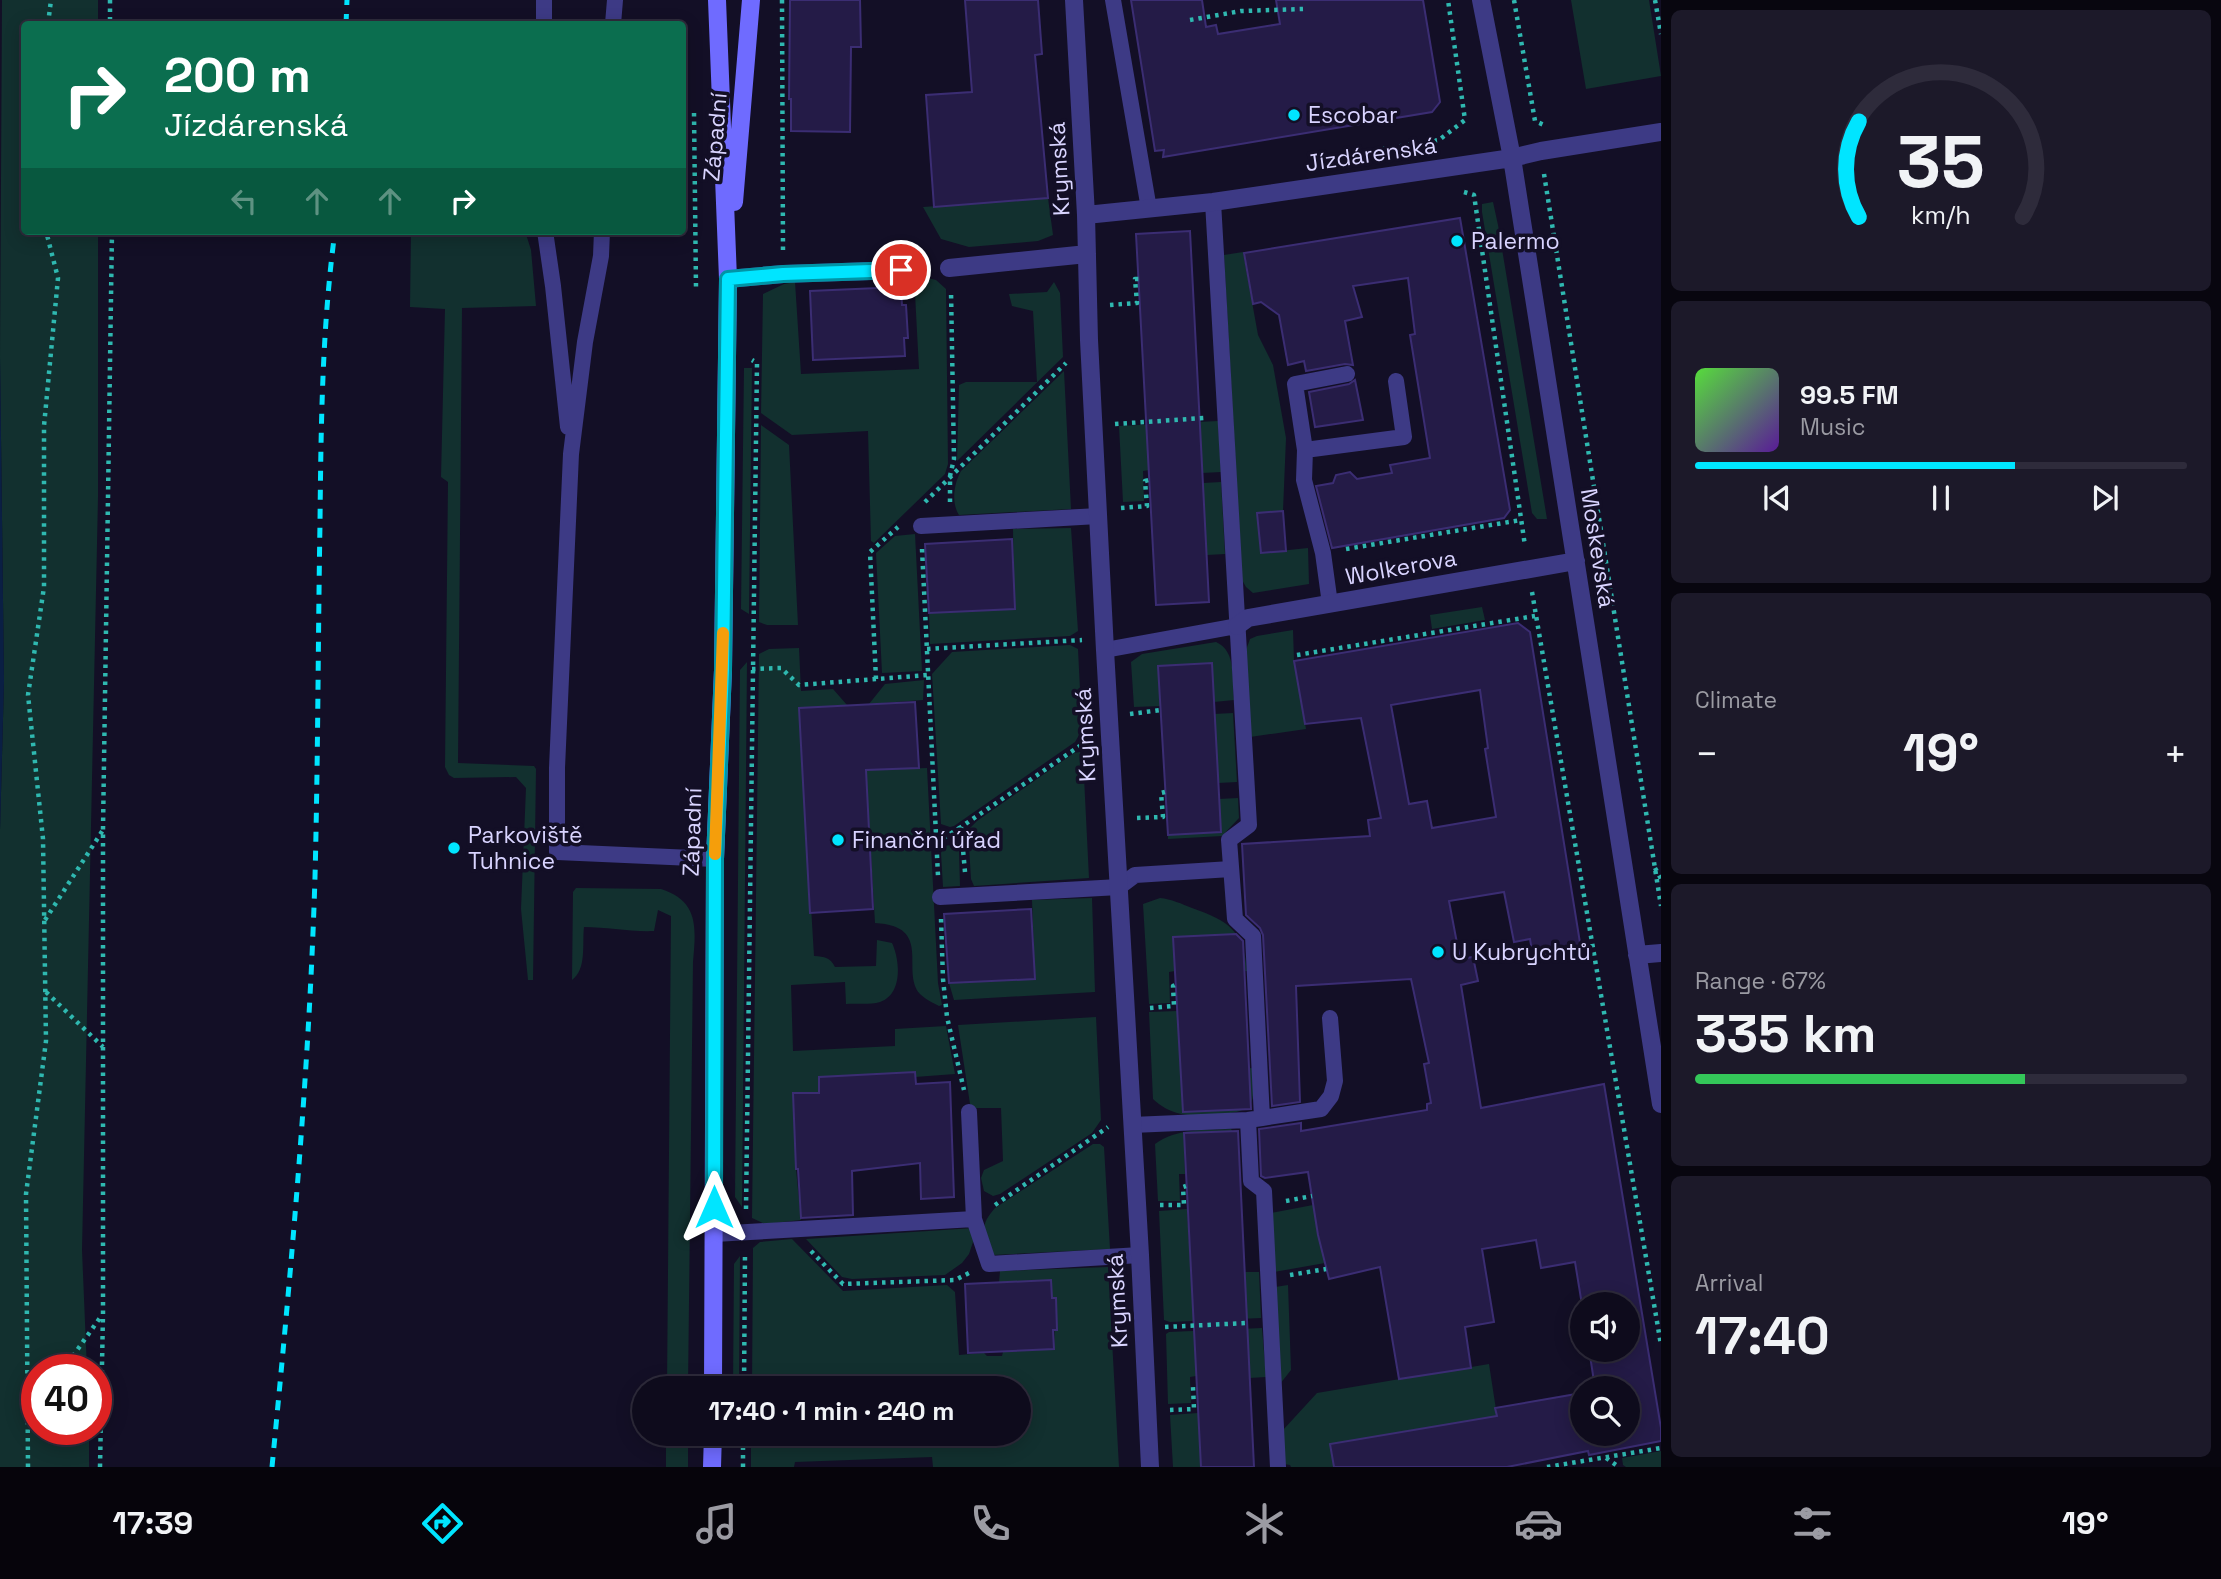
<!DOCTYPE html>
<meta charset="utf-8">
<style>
:root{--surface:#0e0b1c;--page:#1c1929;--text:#f1f3f6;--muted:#9b9ba3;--line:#2e2b3b;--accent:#00e5ff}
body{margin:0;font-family:"Space Grotesk",sans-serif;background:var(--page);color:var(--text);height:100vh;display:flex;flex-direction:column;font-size:26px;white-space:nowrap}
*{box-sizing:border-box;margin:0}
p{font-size:23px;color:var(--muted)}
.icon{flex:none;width:38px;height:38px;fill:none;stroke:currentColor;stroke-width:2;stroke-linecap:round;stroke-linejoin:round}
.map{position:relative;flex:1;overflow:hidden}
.panel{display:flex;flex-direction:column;gap:10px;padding:10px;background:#08060f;width:560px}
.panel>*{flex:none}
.top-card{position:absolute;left:21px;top:21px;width:665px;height:214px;border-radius:7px;box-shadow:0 4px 18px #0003,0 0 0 2px var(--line);background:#0b6e4f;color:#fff;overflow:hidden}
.controls{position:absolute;left:1570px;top:1292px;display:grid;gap:14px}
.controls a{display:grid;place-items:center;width:70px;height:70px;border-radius:50%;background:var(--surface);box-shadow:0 4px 18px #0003,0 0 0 2px var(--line);font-size:35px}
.speed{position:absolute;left:21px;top:1354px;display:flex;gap:14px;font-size:35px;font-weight:700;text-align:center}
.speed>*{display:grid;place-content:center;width:91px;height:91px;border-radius:50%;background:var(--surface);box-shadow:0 4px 18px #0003,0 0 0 2px var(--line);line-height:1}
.speed .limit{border:10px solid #d22;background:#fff;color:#111}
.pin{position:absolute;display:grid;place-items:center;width:60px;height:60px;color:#fff;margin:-30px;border:4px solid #fff;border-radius:50%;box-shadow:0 2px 7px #0007}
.me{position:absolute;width:77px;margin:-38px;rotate:0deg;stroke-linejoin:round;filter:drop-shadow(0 0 5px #0008)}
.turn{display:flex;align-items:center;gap:24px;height:147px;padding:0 28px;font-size:32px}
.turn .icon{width:91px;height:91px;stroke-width:2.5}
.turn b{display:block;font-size:49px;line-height:60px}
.lanes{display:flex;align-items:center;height:66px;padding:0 28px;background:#0003;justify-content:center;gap:35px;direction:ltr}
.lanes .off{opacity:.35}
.big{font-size:52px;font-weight:800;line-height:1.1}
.panel .card{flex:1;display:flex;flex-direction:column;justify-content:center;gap:10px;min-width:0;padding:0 24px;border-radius:10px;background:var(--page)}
.panel .dial{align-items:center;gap:0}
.dial svg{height:182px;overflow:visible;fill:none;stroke:var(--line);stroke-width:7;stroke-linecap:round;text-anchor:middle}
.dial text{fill:var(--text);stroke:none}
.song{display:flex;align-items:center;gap:21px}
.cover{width:84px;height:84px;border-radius:10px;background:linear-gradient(135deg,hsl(110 70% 55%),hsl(270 70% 35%))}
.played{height:7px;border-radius:4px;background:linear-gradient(90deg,var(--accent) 65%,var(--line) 65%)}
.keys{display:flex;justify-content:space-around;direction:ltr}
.heat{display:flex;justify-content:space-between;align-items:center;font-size:38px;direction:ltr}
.charge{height:10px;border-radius:5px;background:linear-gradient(90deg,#34c759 67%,var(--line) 0)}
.trip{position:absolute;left:632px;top:1376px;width:399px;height:70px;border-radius:35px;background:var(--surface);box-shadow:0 4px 18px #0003,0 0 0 2px var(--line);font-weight:800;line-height:70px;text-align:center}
.tab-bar{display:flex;height:112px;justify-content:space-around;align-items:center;background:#06040b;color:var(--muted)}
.tab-bar .icon{width:49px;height:49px}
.tab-bar .selected{color:var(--accent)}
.tab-bar b{font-size:32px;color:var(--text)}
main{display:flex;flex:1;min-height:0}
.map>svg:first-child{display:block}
.green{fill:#12302f}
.water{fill:#0a1f44}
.building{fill:#241b47;stroke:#3b2d73;stroke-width:2;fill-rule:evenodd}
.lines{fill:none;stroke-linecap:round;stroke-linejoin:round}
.path{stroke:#2fb8b0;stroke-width:4.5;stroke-dasharray:3.5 5;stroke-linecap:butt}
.lane{stroke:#3d3a85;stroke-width:16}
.street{stroke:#3d3a85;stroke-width:18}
.secondary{stroke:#6f6bff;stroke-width:18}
.rail{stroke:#00e5ff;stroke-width:5;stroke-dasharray:10 9;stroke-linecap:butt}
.route-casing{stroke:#0095a6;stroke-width:18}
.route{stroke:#00e5ff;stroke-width:12}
.slow{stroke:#f59e0b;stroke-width:12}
.poi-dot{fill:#00e5ff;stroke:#130f26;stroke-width:2.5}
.labels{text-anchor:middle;stroke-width:7;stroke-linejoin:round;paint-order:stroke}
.poi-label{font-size:23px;fill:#d9d4ff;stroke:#130f26;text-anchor:start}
.street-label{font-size:23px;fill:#d9d4ff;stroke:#130f26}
</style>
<main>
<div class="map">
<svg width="1661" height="1467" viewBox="0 0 1661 1467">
<rect width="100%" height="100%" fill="#130f26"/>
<path class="green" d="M2 0H98V24H24V231H98V497L82 1250 87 1370H37V1430H89V1467H0V830L4 681 0 357Z
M1571 0H1649L1661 76 1586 89Z
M1048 198 1053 235 1038 241 969 247 941 239 923 207Z
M1493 202 1498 225 1547 519H1537L1532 513 1482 212V204Z
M411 231H525L531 250 536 306 462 308 458 763 534 766 536 769 533 980H528L521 909 526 788 516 777 454 778 449 775 445 767 448 482 441 477 445 309 410 307Z
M1243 252 1258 335 1273 365 1286 438 1283 511 1257 513 1261 553 1308 548 1309 584 1253 593 1246 587 1242 580 1224 255Z
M914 275 936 280 946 289 948 464 945 474 874 543 871 541 868 431 792 435 761 413 763 294 784 284 795 282 801 374 919 369Z
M1054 282 1060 293 1063 357 957 461 959 385 966 382H1037L1033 311 1012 306 1009 294 1047 292Z
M744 368H752L749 614 741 609Z
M1064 371 1071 509 959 515C951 503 954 483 961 471Z
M1218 421 1221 472 1202 473 1200 434 1147 437 1149 470 1143 471 1144 501 1123 502 1119 426Z
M761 425 789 445 798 625H767L759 622Z
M1221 482 1225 554 1207 555 1203 483Z
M1071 528 1078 631 1070 636 930 644 929 613 1014 609 1013 529Z
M915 534 922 671 882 673 876 553 895 536Z
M1482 607 1485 620 1432 629 1430 615Z
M1293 630 1294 661 1306 729 1250 737 1246 650 1250 639 1257 636Z
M1216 642C1237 651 1232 681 1234 700L1214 702 1211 663 1159 666 1161 706 1134 707 1131 662 1142 654Z
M1070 645 1078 649 1082 730 1075 742 954 826 950 827 941 824 932 674 952 652Z
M799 648 801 691 833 689 847 705 799 708 814 956C825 957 830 957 835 967L876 966 877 940 892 943C900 960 903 994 880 1002 870 1005 856 1003 846 1004L845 982 791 985 793 1051 895 1046V1029L946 1026 955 1074 915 1077V1072L821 1077 819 1093H793L796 1169 801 1220 765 1224 752 1218 759 654 769 649Z
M747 662 742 1207 735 1197 740 670Z
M924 680 923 700 869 704 885 684Z
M1233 713 1237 782 1218 783 1214 714Z
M1080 752 1083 757 1089 878 974 886 971 879 968 830 977 821 1074 753Z
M927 768 938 983 942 1005 939 1006C933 1003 925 999 920 994 900 971 934 926 875 923L866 770Z
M1238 798 1239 818 1222 836 1168 839V835L1221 832 1219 799Z
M951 845 959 851 960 886 943 887 941 853 944 846Z
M576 888 661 889C699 901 696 928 693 962L688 1388H667L671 916 658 910 654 931C630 932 607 927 584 927 582 944 587 969 572 980L573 892Z
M1092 898 1095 992 954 1000 949 983 1035 979 1032 900Z
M1160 898C1171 899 1182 904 1192 908 1229 921 1244 931 1247 971L1228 973 1173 937 1175 971 1169 972 1170 1003 1149 1004 1143 904Z
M1177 1011 1233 1069 1252 1068C1252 1078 1256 1096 1250 1105 1243 1116 1194 1117 1181 1114 1171 1112 1160 1106 1153 1099L1149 1012Z
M1096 1017 1101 1120 1092 1133 1000 1194 993 1196 984 1191 981 1178 984 1170 1003 1161 1001 1108H974L970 1104 958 1025Z
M1231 1129 1237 1137 1184 1140 1185 1174H1179L1180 1201H1158L1155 1144C1177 1128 1205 1130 1231 1129Z
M1093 1144H1100L1104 1147 1110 1249 993 1255C984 1234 978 1227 995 1208Z
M1313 1205 1325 1263 1274 1272 1271 1213Z
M1187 1209 1193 1309 1246 1307 1244 1272H1259L1261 1318 1170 1322 1164 1320 1159 1211Z
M974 1228 973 1242 969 1254 962 1263 945 1275 852 1279 842 1277 806 1239Z
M792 1239 843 1291 947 1285 955 1292 959 1355 984 1353 987 1356H1002L1003 1352 1054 1349 1056 1298 999 1283 1000 1271 1108 1267 1119 1467H933L932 1457 795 1462 794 1467H751V1433H1018V1388H752L753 1248 760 1242Z
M740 1256 739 1388H733L734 1264Z
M1288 1285 1291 1370 1280 1384 1275 1287Z
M1262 1328 1266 1377 1249 1378 1195 1343 1196 1376 1190 1377 1191 1403 1168 1404 1166 1334 1169 1332Z
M1489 1364 1497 1416 1331 1444 1334 1467H1291L1290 1465 1284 1464 1283 1430 1317 1393Z
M1198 1413 1201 1467H1173L1170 1415Z
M666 1433H688V1467H666Z
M1661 1451V1467H1626L1623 1465 1622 1458Z"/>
<path class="water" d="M0 357 4 681 0 830Z"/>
<path class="building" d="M790 0H860L861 47H851L850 132 791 131V99H789Z
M965 0H1038L1042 54 1035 55 1048 198 934 207 926 95 972 92Z
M1131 0H1202L1206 27 1216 25 1218 34 1280 24 1276 0H1423L1440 102 1432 112 1163 157 1164 150 1155 151Z
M1460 218 1510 510 1504 518 1332 548 1316 486 1333 483 1336 475 1350 472 1357 479 1392 473 1390 465 1430 458 1410 335 1415 334 1408 278 1353 286 1362 317 1345 321 1353 365 1345 364 1306 371 1304 361 1288 365 1279 315 1261 302 1253 304 1244 253Z
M1190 231 1209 602 1156 605 1136 234Z
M901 287 902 305H906L908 338H904L905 356 813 360 810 291Z
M1355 380 1363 420 1315 427 1309 392 1349 384Z
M1283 511 1286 551 1261 553 1257 513Z
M1012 539 1015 609 929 613 925 544Z
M1518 623 1530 632 1581 949 1533 957 1530 939 1514 942 1504 892 1449 901 1460 959 1473 957 1478 981 1461 985 1481 1108 1604 1084 1661 1428V1441L1589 1455 1588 1451 1507 1467H1334L1330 1444 1497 1416 1495 1408 1582 1393V1433H1628V1388H1595L1589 1349H1628V1304L1582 1305 1575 1262 1541 1268 1536 1240 1482 1249 1494 1322 1465 1327 1471 1368 1399 1379 1380 1267 1329 1279 1318 1235 1308 1172 1265 1178 1261 1176 1259 1129 1301 1123V1131L1427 1110V1104L1431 1103 1424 1064 1429 1063 1411 979 1296 986 1300 1102 1272 1106 1263 935 1260 928 1246 915 1242 844 1370 836 1368 820 1381 818 1361 718 1305 724 1294 661ZM1480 690 1488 748 1485 749 1496 817 1432 828 1427 801 1409 804 1391 705Z
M1212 663 1221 832 1168 835 1158 666Z
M915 702 919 768 866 770 873 909 810 913 799 708Z
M1031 909 1035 979 949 983 944 914Z
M1236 934 1243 941 1251 1109 1183 1112 1173 937Z
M915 1072 916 1084 950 1082 954 1197 921 1199 920 1163 852 1171 853 1215 801 1218 798 1169H796L793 1093H819V1077Z
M1238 1131 1254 1467H1201L1184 1133Z
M1051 1280 1052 1298H1056L1057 1330H1053L1054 1349 968 1353 965 1284Z"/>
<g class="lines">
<path class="path" d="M110 0V24
M782 0 783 252
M1514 0 1535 121 1544 125
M1655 0 1661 34
M1190 20 1241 11 1303 9
M48 24 51 0
M694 113 696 288
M1358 153 1439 140 1465 120 1448 0
M1544 174 1661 906
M1464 192 1474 195 1525 546
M1110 305 1137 303 1135 279H1139
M1115 424 1204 418
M925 502 1066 363
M950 502V476L954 459 951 291
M1121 508 1147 506 1145 481 1149 480
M922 549 938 876
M1346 549 1521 520
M1532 592 1661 1345
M927 649 1082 640
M1297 655 1535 616
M752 669 781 668 799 685 928 675
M876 679 870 552 898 527
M1130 714 1161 710
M1137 818 1163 817 1161 793 1165 792
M936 843 961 827
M1655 868 1661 879
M965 872 961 827 1087 741
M941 919 943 979 947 1017 964 1090
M45 920 103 830
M46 992 103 1047
M1150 1008 1174 1006 1173 986 1175 985
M1286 1201 1312 1196
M995 1205 1108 1127
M1160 1205H1184L1183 1187 1186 1186
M746 1209 757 363 752 360
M811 1251 843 1284 955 1280 969 1273
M1290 1275 1326 1269
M1165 1327 1247 1323
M63 1370 102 1315
M744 1388 745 1253
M1170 1410 1194 1409 1193 1387H1197
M29 1417 37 1406
M1606 1458 1619 1467
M28 1467 26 1194 46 1041 43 839 28 695 44 587V426L58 278 46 231
M100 1467 103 1314V829L112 231
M743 1467V1433
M1547 1467 1661 1448"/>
<path class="lane" d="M1113 0 1149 209
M544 24V0
M613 24 615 0
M1213 202 1249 825 1229 840 1235 919 1253 936 1262 1118 1248 1120 1251 1181 1264 1191 1278 1467
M545 231 553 286 568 427
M602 231 601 256 585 342 571 454 557 768V852L715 859
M1305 450 1404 437 1396 381
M921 526 1098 516
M1330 604 1323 553 1304 480 1305 450 1295 384 1347 374
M1105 650 1237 626
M940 897 1119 887 1135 875 1231 869
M969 1112 974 1219 989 1264 1140 1255
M1262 1118 1321 1109 1331 1096 1335 1081 1330 1018
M1132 1125 1248 1120
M714 1234 974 1219"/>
<path class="street" d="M1074 0 1086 215 1089 340 1105 650 1140 1255 1150 1467
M1481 0 1512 158 1661 1104
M1086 215 1213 202 1512 158 1541 151 1661 132
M949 268 1087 254
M728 279 783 274 901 270
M1237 626 1248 618 1576 561
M1637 955 1661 953"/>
<path class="secondary" d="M734 202 751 0
M713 1388 715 859 723 670 728 279 717 0
M712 1467 713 1433"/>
<path class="rail" d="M346 24 347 0
M272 1467C291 1271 309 1074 315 877 318 759 318 641 320 523 321 425 322 328 335 231"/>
</g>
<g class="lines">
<g class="route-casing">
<path id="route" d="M714 1207 715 859 723 670 728 279 783 274 901 270"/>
</g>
<use href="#route" class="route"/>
<path class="slow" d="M715 854 723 633"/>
</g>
<g class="poi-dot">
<circle cx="1294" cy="115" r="7"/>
<circle cx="1457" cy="241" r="7"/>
<circle cx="838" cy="840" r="7"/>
<circle cx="454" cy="848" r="7"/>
<circle cx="1438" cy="952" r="7"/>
</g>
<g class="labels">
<g class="poi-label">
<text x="1308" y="123">Escobar</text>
<text x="1471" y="249">Palermo</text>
<text x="468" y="843">Parkoviště<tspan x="468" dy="26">Tuhnice</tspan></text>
<text x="852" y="848">Finanční úřad</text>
<text x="1452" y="960">U Kubrychtů</text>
</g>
<g class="street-label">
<text transform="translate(715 137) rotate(-85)" y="8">Západní</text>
<text transform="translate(1371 154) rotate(-8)" y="8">Jízdárenská</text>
<text transform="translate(1059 169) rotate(-93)" y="8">Krymská</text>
<text transform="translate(1598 548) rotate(81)" y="8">Moskevská</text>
<text transform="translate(1401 567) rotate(-10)" y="8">Wolkerova</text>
<text transform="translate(1085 735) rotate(-93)" y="8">Krymská</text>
<text transform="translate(692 832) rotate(-88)" y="8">Západní</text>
<text transform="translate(1117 1301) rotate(-93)" y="8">Krymská</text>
</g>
</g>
</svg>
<div class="controls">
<a><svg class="icon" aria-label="sound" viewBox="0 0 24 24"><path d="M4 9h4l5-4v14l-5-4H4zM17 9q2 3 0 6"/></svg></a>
<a><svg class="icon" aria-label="search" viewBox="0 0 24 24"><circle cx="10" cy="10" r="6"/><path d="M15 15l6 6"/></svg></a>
</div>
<div class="speed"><div class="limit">40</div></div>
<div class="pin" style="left:901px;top:270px;background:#d93025"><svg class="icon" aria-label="arrive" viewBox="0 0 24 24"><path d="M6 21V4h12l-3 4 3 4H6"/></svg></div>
<svg class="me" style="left:714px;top:1207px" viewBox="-20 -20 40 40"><path d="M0-17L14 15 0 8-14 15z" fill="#00e5ff" stroke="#fff" stroke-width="4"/></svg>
<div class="trip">17:40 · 1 min · 240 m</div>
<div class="top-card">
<div class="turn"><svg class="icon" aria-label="right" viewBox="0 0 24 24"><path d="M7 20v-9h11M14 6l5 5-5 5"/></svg><div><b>200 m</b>Jízdárenská</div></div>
<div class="lanes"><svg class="icon off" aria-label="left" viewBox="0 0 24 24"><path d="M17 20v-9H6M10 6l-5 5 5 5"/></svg><svg class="icon off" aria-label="ahead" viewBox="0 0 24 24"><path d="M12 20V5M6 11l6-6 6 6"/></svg><svg class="icon off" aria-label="ahead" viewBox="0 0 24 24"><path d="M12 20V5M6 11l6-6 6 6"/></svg><svg class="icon" aria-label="right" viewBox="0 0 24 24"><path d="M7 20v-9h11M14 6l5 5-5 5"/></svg></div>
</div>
</div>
<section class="panel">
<div class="card dial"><svg viewBox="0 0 100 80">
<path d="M14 69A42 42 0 1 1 86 69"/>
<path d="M14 69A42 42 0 0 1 14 27" stroke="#00e5ff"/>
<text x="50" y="56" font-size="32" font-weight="700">35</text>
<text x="50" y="72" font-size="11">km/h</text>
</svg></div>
<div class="card">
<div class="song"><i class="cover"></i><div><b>99.5 FM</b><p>Music</p></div></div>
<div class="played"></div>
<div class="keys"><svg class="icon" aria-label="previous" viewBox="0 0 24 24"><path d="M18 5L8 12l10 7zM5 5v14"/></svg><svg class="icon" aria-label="pause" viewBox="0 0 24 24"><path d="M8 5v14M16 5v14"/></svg><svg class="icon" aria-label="next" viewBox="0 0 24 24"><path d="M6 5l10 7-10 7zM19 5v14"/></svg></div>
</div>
<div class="card"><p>Climate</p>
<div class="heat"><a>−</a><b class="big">19°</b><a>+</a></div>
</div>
<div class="card"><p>Range · 67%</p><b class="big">335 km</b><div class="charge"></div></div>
<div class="card"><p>Arrival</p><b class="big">17:40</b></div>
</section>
</main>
<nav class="tab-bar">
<b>17:39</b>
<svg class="icon selected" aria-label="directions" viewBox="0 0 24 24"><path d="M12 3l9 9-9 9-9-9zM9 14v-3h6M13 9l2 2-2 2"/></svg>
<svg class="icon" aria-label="music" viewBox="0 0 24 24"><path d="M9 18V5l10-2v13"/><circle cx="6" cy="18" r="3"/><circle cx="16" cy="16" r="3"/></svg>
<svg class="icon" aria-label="phone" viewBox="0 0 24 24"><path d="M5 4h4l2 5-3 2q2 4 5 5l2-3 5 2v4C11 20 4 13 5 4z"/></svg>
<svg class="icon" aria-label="climate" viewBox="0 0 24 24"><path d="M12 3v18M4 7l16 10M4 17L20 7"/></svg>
<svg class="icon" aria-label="car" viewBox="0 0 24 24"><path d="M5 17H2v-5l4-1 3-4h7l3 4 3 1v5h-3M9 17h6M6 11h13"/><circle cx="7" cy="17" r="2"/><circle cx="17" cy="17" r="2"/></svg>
<svg class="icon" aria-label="filters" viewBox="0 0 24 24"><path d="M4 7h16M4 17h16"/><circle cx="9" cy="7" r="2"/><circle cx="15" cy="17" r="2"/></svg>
<b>19°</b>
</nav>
